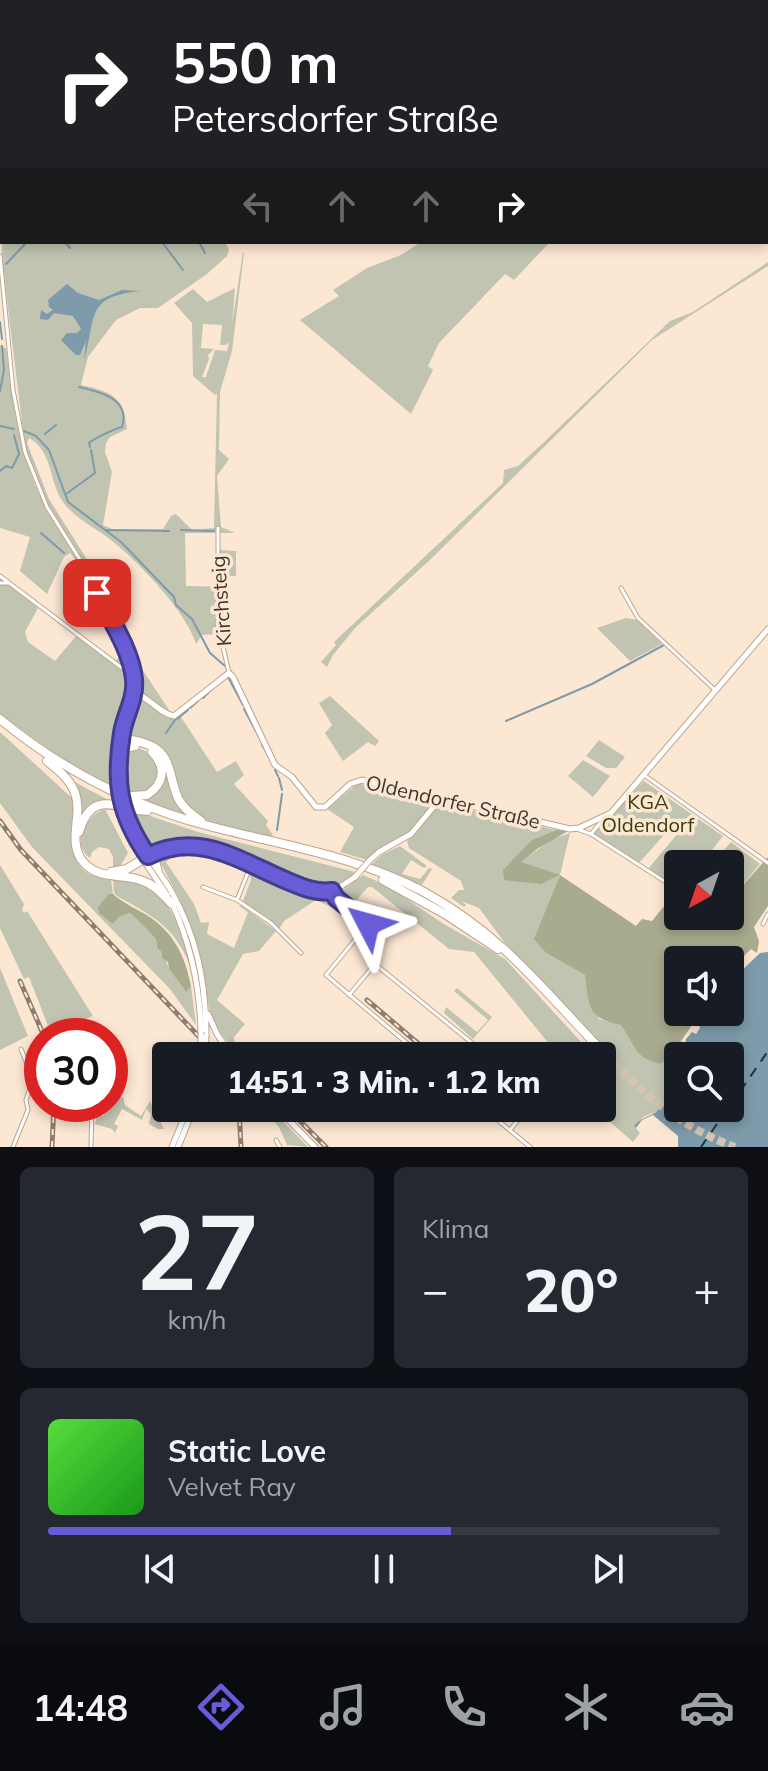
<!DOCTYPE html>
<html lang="de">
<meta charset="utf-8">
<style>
:root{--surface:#171b24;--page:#242831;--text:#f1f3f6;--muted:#9ea1a6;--line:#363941;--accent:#695dd7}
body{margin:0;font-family:Mulish,sans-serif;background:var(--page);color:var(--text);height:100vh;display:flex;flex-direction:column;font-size:30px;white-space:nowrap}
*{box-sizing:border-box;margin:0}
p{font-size:26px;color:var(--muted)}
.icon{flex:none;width:44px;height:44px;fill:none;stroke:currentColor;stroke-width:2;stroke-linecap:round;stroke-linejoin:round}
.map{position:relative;height:1147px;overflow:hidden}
.panel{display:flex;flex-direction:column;gap:20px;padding:20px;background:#0d0f14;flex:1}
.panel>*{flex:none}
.top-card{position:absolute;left:0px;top:0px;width:768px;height:244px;box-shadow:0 4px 12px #0003;background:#202124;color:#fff;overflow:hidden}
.needle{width:52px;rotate:220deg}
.tools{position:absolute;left:664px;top:850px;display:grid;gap:16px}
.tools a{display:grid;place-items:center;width:80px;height:80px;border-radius:8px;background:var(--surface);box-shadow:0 4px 12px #0003;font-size:40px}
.speed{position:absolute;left:24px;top:1018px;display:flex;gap:16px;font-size:40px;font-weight:700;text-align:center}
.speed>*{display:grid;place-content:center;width:104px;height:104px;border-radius:50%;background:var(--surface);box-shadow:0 4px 12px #0003;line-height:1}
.speed .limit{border:12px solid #d22;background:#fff;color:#111}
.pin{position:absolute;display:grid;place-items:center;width:68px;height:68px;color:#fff;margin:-34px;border-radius:16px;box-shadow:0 4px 12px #0006}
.me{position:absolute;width:88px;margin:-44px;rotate:309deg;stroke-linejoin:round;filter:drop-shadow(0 0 6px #0008)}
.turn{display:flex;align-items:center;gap:28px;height:168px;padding:0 40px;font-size:36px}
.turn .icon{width:104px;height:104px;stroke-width:2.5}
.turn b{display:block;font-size:56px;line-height:68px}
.lanes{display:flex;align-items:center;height:76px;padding:0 40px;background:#0003;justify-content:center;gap:40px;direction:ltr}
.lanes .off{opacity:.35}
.big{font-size:60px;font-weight:800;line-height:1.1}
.panel .card{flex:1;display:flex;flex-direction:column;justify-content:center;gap:12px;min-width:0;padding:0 28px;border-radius:12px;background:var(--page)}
.panel .dial{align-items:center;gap:0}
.dial b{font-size:104px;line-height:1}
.song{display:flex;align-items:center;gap:24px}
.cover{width:96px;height:96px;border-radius:12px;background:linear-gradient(135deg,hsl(110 70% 55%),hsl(120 70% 35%))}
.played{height:8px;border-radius:4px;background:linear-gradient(90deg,var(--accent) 60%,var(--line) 60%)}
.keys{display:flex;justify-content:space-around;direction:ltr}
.heat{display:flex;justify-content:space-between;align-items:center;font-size:44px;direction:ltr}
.panel .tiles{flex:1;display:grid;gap:20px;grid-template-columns:1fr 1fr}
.card:last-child{grid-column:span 2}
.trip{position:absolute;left:152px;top:1042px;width:464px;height:80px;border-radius:8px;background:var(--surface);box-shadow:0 4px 12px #0003;font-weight:800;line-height:80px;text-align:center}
.menu{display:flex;height:128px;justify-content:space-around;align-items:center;background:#090b0e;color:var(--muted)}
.menu .icon{width:56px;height:56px}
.menu .current{color:var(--accent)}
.menu b{font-size:36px;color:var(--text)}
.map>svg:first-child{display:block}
.green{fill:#c1c4b1;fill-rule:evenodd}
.forest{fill:#a8ab8e}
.water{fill:#7d9baa}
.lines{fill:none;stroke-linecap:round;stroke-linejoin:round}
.stream{stroke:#7d9baa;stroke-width:2}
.ferry{stroke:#0f3a4c;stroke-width:2;stroke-dasharray:10 8;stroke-linecap:butt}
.highway-tunnel{stroke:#d6c3b1;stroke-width:8;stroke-dasharray:8 4;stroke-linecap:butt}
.street-casing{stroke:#bda58d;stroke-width:5}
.secondary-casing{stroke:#bda58d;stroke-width:7}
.highway-casing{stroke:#bda58d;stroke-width:10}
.street{stroke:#fff;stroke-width:3}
.secondary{stroke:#fff;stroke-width:5}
.highway{stroke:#fff;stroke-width:8}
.rail-casing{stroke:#8c7e6f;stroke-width:5}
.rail{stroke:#fce7d3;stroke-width:2;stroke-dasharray:6;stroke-linecap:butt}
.secondary-bridge-casing{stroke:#bda58d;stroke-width:7;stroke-linecap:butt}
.secondary-bridge{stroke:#fff;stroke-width:5}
.route-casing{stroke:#443c8c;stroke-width:20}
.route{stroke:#695dd7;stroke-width:14}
.labels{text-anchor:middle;stroke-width:7;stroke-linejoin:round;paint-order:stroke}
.street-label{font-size:20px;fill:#3f352b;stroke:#fce7d3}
.park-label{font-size:20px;fill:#3a3d09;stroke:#fce7d3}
</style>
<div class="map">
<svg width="768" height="1147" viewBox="0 0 768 1147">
<rect width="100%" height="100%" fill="#fce7d3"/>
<path class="green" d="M0 201 2 242H225L229 250 227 256 207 274 158 308H140L116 320 88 357 81 385C111 391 124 397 127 429L110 437 106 443 105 452 112 472 103 525 112 529H163L171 516 176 514 192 530 214 528 217 393 215 395 193 376 192 323 174 303 193 289 207 302 235 288 232 324 243 252 244 253 232 351 220 392 219 450 229 459 217 476 221 527 235 533H185L186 586 230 587 222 594 221 613 216 614 217 634 202 635 196 644C187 613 142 566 116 544 100 530 76 520 63 502 49 482 53 451 29 438L27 443 49 499 93 569 102 593 134 657 171 713H165L179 714 217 772 236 761 244 775 234 784 268 821 266 825 273 835 271 837 201 819 182 803 168 759 126 734 137 698 156 704 138 691V667L131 660 90 573 49 506 25 447 2 259ZM203 324 222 325 220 345H226L229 342 221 380 227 351 215 350 206 377H202L209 359 208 355 214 349 201 348Z
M421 242H550L514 280 505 274 439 343 428 366 433 370 411 414 300 320 339 296 333 290 367 268 401 255Z
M768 262V266L652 340 431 559 355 628 333 655 327 667 321 662 336 645 334 642 503 483 504 470 518 466 542 444 670 321 693 312Z
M0 345 6 348C13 403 18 452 43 502 53 523 67 540 78 560 95 588 108 619 119 650V642L120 652 129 665 125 662 127 667H124L77 633 115 660 118 659C121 635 86 572 70 553L64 557 47 594 20 571 30 537 0 528Z
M218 550 236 551V576H218Z
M0 577 38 608 25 632 28 642 55 661 77 635 122 669 130 670 132 697 121 730 111 785 65 761 0 714Z
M626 618 637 620 662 644 630 661 597 628Z
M330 696 379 741 375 746 368 742 343 761 325 733 332 725 319 703Z
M0 732 73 799C77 833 59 875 111 880L113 894H109L101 915 119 917 130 913C140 922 148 929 156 939L157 948 163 952 169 969 185 991 191 986 196 1025 170 989 32 847 0 803Z
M599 740 625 757 616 768H606L586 756Z
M128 741C192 756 153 787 194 819L140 800C162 794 176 764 152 749 145 744 134 744 128 741Z
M136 747 153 754 160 772 152 790 136 796 122 792 119 782 124 752Z
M583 760 610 776 593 797 568 776Z
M69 779 112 802C66 811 67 873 112 874 123 874 133 867 141 864 128 872 116 878 100 872 58 857 92 811 69 779Z
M644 781 723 836 701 864H678V888L648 869 684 826 679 818 639 863 593 834Z
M358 783 435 801 436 802 408 834 367 860 340 852 354 827 327 809Z
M440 803 556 830 532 840 520 862 553 839 570 833 560 875 535 939 546 953 585 975 599 1019 622 1025 661 1064 681 1041 686 1043 684 1056H678V1081L673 1084 658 1111 645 1116 634 1126 640 1133 633 1142 594 1108H602L601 1056 605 1051 547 985 505 943 479 908 461 901 466 905 464 907 451 898 459 890H464L461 881 409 848 407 841Z
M126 808 198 832 355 872C325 911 245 854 207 845 176 837 172 847 146 850Z
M105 809 128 853 119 868H113V857L109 849 99 847 92 852 90 858C70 843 85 816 105 809Z
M731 842 760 864 730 900V864H712Z
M400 846 427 866 424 868 411 860 402 874 420 879 429 868 432 869 422 885 371 865 383 854Z
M200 848 216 852 245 867C222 858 186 842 166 862L194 904 201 923 209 922 207 934 234 948 248 912 239 906H242L276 931 259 951 243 954 217 1000 245 1024 234 1037 235 1050 221 1034 210 1013 198 946 181 902 160 862C166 846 184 849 200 848Z
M0 865 24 904 22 910 24 913 27 911 93 1016 66 1027 67 1036H52L29 977 24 979 0 928Z
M257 871 313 892 331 895 345 910 343 913 316 900 284 921 279 929 243 901 251 880 250 875Z
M363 875 388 886 442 923 505 959 594 1056H559L474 952 449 949 372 887H368L355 902 348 904 341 899V892Z
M113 878C122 880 136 879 145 883 167 893 190 944 190 966 175 926 152 916 117 896L114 893Z
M0 968 28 1036 0 1050Z
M457 988 492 1017 473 1039 444 1013 446 1007 477 1032 488 1020 454 991Z
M110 1095 123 1097 125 1105 141 1116 150 1101 164 1129H158L149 1124 151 1114 146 1109 142 1120 122 1109 114 1124 118 1126 109 1146 115 1133 112 1129 95 1124 97 1115 103 1116 107 1108 105 1106 103 1110 99 1108 101 1104H110Z
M261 1108H270L308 1147 287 1145 279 1127Z"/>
<path class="forest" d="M556 830 568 831 537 849 521 862 560 875 636 926 642 919 652 921 678 889V916H730V900L768 857V906L754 927 759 941 757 953 751 949 743 957V967L730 980V960H678V1012H701L681 1041 661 1064C634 1058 636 1046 621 1025 587 1018 589 1006 585 975L546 953 534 939 560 875 541 884 504 880 503 870 532 840Z
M109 894H113C122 902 134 908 145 914 173 931 185 955 191 986L186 992 169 969 168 962 162 958V952L157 948 156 939C147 929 141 923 130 913L119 917 113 924 99 913 98 907Z"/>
<path class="water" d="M67 284 78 293 99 300 122 290 140 291C84 297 97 317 84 361L86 341 80 355H76L61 340 67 333H77L81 329 73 316 54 313 48 320 40 319 41 310 47 314 53 310 49 307 48 300Z
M768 952V1147H678V1136L653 1115 642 1120 636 1128 634 1126C641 1118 648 1117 656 1112 666 1104 666 1088 678 1081V1108H730V1056H684L686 1039 692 1032 696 1034 700 1028 697 1022 705 1012H730L732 993 730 983 733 979 760 953Z"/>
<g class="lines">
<path class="stream" d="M766 221 768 224
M65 242 70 248
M162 242 183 270
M199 242 205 253
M224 242 225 243
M6 264 27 242
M0 322 2 339
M79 387C101 392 131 399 122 427 116 428 93 439 89 443L90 447
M0 391 4 370 2 346
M0 426 14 429
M24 431 36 436 49 450 68 502 121 542 174 597 176 605 192 619 210 653 225 666
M45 434 56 425
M0 471 6 466 12 468 19 454 14 435
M66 494 95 473 91 450
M106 530 169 531
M181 530 214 531
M41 533 64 553
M228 677 243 705
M203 698 213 688
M190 708 198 701
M244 709 259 737
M177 719 188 710
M506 721 592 684 664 645
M166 733 175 720
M260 739 262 743
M262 745 267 753
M275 770 278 776
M279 778 282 790
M277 830 282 794"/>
<path class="ferry" d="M730 1106 768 1051
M701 1147 728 1108"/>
<path class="highway-tunnel" d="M604 1053C642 1093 682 1128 735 1147"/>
<g class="street-casing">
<path id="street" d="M0 256 13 390 25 452 47 507 84 566 128 656 133 675 134 693
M218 528V625L229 673
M0 576 122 668 132 667
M0 583H8
M621 588 638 618 715 690
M644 775 768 863
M577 829 591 834 678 890
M591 834 606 816
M251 865 237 900 271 923 301 953
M203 887 237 900
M333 892 338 900 368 924 326 975 422 1056
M763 924 768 914
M349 995 375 964 488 1056
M78 1031 79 1036
M483 1108 530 1147
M510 1130 528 1108
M276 1140 280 1147
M13 1147 28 1110 26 1100 33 1079 21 1049
M91 1147 92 1104"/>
</g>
<g class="secondary-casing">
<path id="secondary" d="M114 783 115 752 134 693C150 697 158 713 174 716L229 673 233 677 275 765 292 777 316 807H325L350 784 362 780 570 829 579 828 611 813 768 629
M119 809 132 843 167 895
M123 810C133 839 154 863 170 889 197 936 206 983 206 1036
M159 855 157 863 159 870
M147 857C212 823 258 880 320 892L337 889 355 877
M369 861 379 852 411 834 441 798
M172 903C191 945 200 986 201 1032
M208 1014 217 1034 232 1056
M277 1108 315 1147
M172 1147 188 1108
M178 1147 194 1108"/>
</g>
<g class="highway-casing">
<path id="highway" d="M0 719C61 769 132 806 209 826 281 845 357 856 424 892 504 936 543 990 604 1053
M120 738C130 740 142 741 151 746 173 756 169 781 179 800 184 809 192 815 201 821
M47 761C58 770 70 779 75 793 83 815 68 839 81 859 97 882 122 872 143 881 155 885 163 895 172 904
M118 779C121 765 117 747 135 746
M130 796 147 795C164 784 167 767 152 752
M79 832C92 787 119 810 147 811
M111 872 127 869 143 859
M383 880 445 914 498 949"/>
</g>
<use href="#street" class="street"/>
<use href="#secondary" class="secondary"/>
<use href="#highway" class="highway"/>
<g class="rail-casing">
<path id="rail" d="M0 821 21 850 207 1045
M20 981 44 1036
M367 1000 433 1056
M239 1108 241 1147
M287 1108 326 1147
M491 1108 494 1111
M52 1147 54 1104"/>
</g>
<use href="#rail" class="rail"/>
<g class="secondary-bridge-casing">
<path id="secondary-bridge" d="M114 783 119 809
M119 786 123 810
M355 877 369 861
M201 1047V1032
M205 1052 206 1036"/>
</g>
<use href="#secondary-bridge" class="secondary-bridge"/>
</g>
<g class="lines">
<g class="route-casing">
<path id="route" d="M97 593C110 619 131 650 134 679 136 699 125 714 122 733 114 783 119 814 148 856 200 830 241 862 290 882 304 888 317 893 332 891L336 898 368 924"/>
</g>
<use href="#route" class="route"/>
</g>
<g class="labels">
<g class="street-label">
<text transform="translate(221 601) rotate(-94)" y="7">Kirchsteig</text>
<text transform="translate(453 802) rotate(13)" y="7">Oldendorfer Straße</text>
</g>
<g class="park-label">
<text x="648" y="809">KGA<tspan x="648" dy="23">Oldendorf</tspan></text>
</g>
</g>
</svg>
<div class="tools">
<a><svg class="needle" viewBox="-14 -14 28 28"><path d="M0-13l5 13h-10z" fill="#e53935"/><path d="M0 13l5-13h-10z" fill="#9ea1a6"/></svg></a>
<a><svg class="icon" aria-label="sound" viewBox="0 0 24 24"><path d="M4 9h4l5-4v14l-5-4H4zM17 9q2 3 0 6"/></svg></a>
<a><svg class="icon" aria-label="search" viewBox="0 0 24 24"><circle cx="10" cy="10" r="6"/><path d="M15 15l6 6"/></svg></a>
</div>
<div class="speed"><div class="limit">30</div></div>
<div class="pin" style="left:97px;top:593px;background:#d93025"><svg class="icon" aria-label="arrive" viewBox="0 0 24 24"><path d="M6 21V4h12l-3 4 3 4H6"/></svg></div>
<svg class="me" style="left:368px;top:924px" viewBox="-20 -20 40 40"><path d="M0-17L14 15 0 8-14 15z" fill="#695dd7" stroke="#fff" stroke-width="4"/></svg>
<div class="trip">14:51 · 3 Min. · 1.2 km</div>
<div class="top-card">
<div class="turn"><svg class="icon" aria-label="right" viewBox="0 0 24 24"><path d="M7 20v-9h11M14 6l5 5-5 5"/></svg><div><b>550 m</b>Petersdorfer Straße</div></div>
<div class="lanes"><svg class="icon off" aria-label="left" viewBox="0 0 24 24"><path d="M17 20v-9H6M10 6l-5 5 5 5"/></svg><svg class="icon off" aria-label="ahead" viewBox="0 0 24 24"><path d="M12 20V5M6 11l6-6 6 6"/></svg><svg class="icon off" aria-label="ahead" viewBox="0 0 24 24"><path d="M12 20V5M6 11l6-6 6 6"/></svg><svg class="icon" aria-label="right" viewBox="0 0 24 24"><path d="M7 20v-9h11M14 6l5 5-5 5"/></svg></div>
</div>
</div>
<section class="panel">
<div class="tiles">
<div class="card dial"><b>27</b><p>km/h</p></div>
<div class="card"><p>Klima</p>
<div class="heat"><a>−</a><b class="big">20°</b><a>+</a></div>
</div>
<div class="card">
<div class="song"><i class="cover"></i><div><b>Static Love</b><p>Velvet Ray</p></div></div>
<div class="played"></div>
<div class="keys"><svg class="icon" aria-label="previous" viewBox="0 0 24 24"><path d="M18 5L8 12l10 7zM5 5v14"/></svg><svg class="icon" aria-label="pause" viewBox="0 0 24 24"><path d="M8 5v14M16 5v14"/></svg><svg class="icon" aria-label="next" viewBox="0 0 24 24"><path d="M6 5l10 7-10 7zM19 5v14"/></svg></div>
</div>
</div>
</section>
<nav class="menu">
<b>14:48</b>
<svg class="icon current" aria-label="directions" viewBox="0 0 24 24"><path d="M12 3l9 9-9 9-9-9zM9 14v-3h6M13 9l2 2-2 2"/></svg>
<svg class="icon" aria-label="music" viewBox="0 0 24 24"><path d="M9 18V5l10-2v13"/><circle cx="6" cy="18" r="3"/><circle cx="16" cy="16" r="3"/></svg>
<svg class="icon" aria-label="phone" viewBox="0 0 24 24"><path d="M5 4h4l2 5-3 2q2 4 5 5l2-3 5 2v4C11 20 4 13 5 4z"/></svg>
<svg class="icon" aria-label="climate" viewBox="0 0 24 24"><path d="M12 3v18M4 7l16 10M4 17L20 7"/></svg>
<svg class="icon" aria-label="car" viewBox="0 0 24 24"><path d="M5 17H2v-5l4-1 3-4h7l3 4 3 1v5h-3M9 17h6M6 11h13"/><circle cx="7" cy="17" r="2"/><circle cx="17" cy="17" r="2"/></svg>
</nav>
